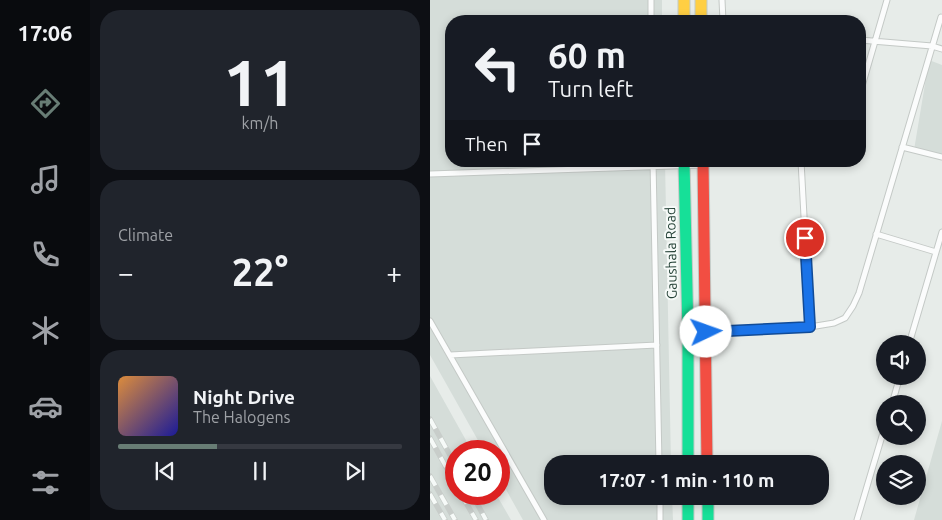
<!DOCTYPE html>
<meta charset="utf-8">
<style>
:root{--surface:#171b24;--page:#20242c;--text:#f1f3f6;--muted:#9ea1a6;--line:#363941;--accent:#687d75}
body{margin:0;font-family:Ubuntu,sans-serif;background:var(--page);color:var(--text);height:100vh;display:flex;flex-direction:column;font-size:19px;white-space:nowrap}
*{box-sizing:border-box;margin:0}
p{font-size:16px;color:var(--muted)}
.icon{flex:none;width:28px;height:28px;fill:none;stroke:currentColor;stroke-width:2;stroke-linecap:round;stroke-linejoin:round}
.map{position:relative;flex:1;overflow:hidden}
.sheet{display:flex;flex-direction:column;gap:10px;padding:10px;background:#0d0f14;width:340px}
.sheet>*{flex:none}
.banner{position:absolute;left:15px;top:15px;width:421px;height:152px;border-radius:20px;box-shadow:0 2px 8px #0003;background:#171b24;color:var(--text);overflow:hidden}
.fabs{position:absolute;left:446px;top:335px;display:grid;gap:10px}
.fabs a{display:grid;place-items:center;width:50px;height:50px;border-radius:50%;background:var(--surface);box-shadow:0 2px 8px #0003;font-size:25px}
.speed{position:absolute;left:15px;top:440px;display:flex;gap:10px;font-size:25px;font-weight:700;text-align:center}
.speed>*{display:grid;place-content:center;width:65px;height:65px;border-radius:50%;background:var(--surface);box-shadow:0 2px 8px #0003;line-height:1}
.speed .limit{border:8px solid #d22;background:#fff;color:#111}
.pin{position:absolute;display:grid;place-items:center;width:42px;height:42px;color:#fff;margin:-21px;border:2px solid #fff;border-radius:50%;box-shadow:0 1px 5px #0007}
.me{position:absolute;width:55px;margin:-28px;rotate:87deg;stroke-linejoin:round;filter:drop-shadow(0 0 4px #0008)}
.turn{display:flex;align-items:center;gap:18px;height:105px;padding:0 20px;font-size:22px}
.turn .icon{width:65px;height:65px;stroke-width:2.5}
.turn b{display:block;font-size:35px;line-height:42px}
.then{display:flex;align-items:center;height:48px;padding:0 20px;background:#0003;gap:10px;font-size:19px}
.big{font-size:38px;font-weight:700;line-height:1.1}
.sheet .card{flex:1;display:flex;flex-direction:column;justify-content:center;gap:8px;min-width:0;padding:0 18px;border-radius:20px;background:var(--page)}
.sheet .dial{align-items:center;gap:0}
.dial b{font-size:65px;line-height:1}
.song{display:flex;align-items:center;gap:15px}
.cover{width:60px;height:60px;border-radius:8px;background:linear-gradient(135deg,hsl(30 70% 55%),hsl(240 70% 35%))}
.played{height:5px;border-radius:2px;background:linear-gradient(90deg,var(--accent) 35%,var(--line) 35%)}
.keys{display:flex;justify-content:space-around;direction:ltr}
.heat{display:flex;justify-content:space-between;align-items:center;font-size:28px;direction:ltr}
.trip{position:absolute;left:114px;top:455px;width:285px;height:50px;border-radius:20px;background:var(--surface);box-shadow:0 2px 8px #0003;font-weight:700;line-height:50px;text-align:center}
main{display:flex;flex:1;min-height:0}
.tab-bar{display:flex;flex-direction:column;width:90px;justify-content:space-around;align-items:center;background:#090b0e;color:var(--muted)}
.tab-bar .icon{width:35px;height:35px}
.tab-bar .current{color:var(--accent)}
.tab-bar b{font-size:22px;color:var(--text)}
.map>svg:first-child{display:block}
.built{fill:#d5ddd9}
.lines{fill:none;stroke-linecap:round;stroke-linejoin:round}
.lane-casing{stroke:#c4c9c6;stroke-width:7}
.fast-casing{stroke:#c2cac6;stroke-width:13}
.slow-casing{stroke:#c2cac6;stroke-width:13}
.jam-casing{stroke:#c2cac6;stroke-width:13}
.lane{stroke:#fbfcfc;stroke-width:5}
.fast{stroke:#16e098;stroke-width:11}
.slow{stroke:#ffcf43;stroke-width:11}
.jam{stroke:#f24e42;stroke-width:11}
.rail-casing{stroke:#c8cdca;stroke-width:5.5}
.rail{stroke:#f6faf8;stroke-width:4;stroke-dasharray:11;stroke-linecap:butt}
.route-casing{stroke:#114b97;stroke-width:12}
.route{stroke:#1a73e8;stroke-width:9}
.labels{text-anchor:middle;stroke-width:4;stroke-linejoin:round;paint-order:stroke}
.street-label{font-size:14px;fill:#244136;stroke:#f6faf8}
</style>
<main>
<nav class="tab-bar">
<b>17:06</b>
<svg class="icon current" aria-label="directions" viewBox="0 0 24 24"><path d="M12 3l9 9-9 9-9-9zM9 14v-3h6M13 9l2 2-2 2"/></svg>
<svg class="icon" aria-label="music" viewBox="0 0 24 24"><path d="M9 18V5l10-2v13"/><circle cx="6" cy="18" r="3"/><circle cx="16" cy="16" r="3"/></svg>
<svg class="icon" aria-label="phone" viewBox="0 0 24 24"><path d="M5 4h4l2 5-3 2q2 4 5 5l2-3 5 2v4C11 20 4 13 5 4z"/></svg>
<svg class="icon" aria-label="climate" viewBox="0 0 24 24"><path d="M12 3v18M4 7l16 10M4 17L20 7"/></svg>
<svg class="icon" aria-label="car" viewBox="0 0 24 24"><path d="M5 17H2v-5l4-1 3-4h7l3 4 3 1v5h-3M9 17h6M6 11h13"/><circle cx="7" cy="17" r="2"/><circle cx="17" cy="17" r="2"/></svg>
<svg class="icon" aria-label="filters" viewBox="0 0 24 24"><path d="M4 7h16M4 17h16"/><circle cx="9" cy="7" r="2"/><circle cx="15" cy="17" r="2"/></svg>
</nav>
<section class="sheet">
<div class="card dial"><b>11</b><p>km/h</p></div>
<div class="card"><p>Climate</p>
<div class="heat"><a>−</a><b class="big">22°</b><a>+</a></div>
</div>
<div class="card">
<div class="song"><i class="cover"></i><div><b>Night Drive</b><p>The Halogens</p></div></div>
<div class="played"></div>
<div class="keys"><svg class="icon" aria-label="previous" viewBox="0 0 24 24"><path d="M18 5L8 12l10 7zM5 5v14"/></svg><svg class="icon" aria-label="pause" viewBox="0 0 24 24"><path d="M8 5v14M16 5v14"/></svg><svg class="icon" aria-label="next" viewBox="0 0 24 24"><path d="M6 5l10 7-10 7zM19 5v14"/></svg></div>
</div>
</section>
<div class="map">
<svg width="512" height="520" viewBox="0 0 512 520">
<rect width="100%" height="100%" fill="#e7ece9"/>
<path class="built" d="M0 0H232V21H21V161H235L241 464H122V496H242L243 520H93L69 477V451H54L0 355Z
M499 60 512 65V158L484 150Z
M0 376 42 451H26V494H66L81 520H0Z
M512 421V520H484Z"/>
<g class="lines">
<g class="lane-casing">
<path id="lane" d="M221 0V21
M292 0 293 21
M430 40 502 46 512 49
M430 93 457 0
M472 147 512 157
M223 161 229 464
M371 161 380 327
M0 174 272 165
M446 234 506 252
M0 321 114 520
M276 332 380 327 404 323 415 318 423 306 429 293 511 17
M479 344 512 232
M20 355 227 345
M462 404 470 376
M230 496V520
M427 520 455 426"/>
</g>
<g class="fast-casing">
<path id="fast" d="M254 161 258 334V464
M258 496V520
M278 496V520"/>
</g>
<g class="slow-casing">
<path id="slow" d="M254 0V21
M271 0V21"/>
</g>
<g class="jam-casing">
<path id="jam" d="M273 161 277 464"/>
</g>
<use href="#lane" class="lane"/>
<use href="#fast" class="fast"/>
<use href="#slow" class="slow"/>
<use href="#jam" class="jam"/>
<g class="rail-casing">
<path id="rail" d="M0 419 26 466
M0 438 26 485
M0 476 25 520
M0 494 15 520
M31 494 46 520
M42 494 56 520"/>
</g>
<use href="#rail" class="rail"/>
</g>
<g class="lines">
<g class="route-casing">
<path id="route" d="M276 332 380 327 375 238"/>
</g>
<use href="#route" class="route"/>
</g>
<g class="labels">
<g class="street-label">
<text transform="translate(241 253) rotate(-91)" y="5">Gaushala Road</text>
</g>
</g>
</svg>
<div class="fabs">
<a><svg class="icon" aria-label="sound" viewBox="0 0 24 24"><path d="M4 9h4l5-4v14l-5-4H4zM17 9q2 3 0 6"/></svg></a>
<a><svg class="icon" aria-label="search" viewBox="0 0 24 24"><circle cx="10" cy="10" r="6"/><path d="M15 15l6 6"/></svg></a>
<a><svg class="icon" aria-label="layers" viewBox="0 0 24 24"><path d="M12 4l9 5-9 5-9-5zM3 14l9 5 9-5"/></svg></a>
</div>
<div class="speed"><div class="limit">20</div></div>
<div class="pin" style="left:375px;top:238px;background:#d93025"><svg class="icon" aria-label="arrive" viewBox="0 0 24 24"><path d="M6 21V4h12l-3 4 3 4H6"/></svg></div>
<svg class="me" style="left:276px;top:332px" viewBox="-20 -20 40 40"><circle r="19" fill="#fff"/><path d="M0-13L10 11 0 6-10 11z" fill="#1a73e8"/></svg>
<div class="trip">17:07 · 1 min · 110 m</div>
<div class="banner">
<div class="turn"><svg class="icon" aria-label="left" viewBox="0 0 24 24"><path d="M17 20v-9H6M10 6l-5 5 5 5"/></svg><div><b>60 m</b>Turn left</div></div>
<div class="then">Then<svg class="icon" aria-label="arrive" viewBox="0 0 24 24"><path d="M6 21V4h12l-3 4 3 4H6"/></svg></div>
</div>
</div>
</main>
